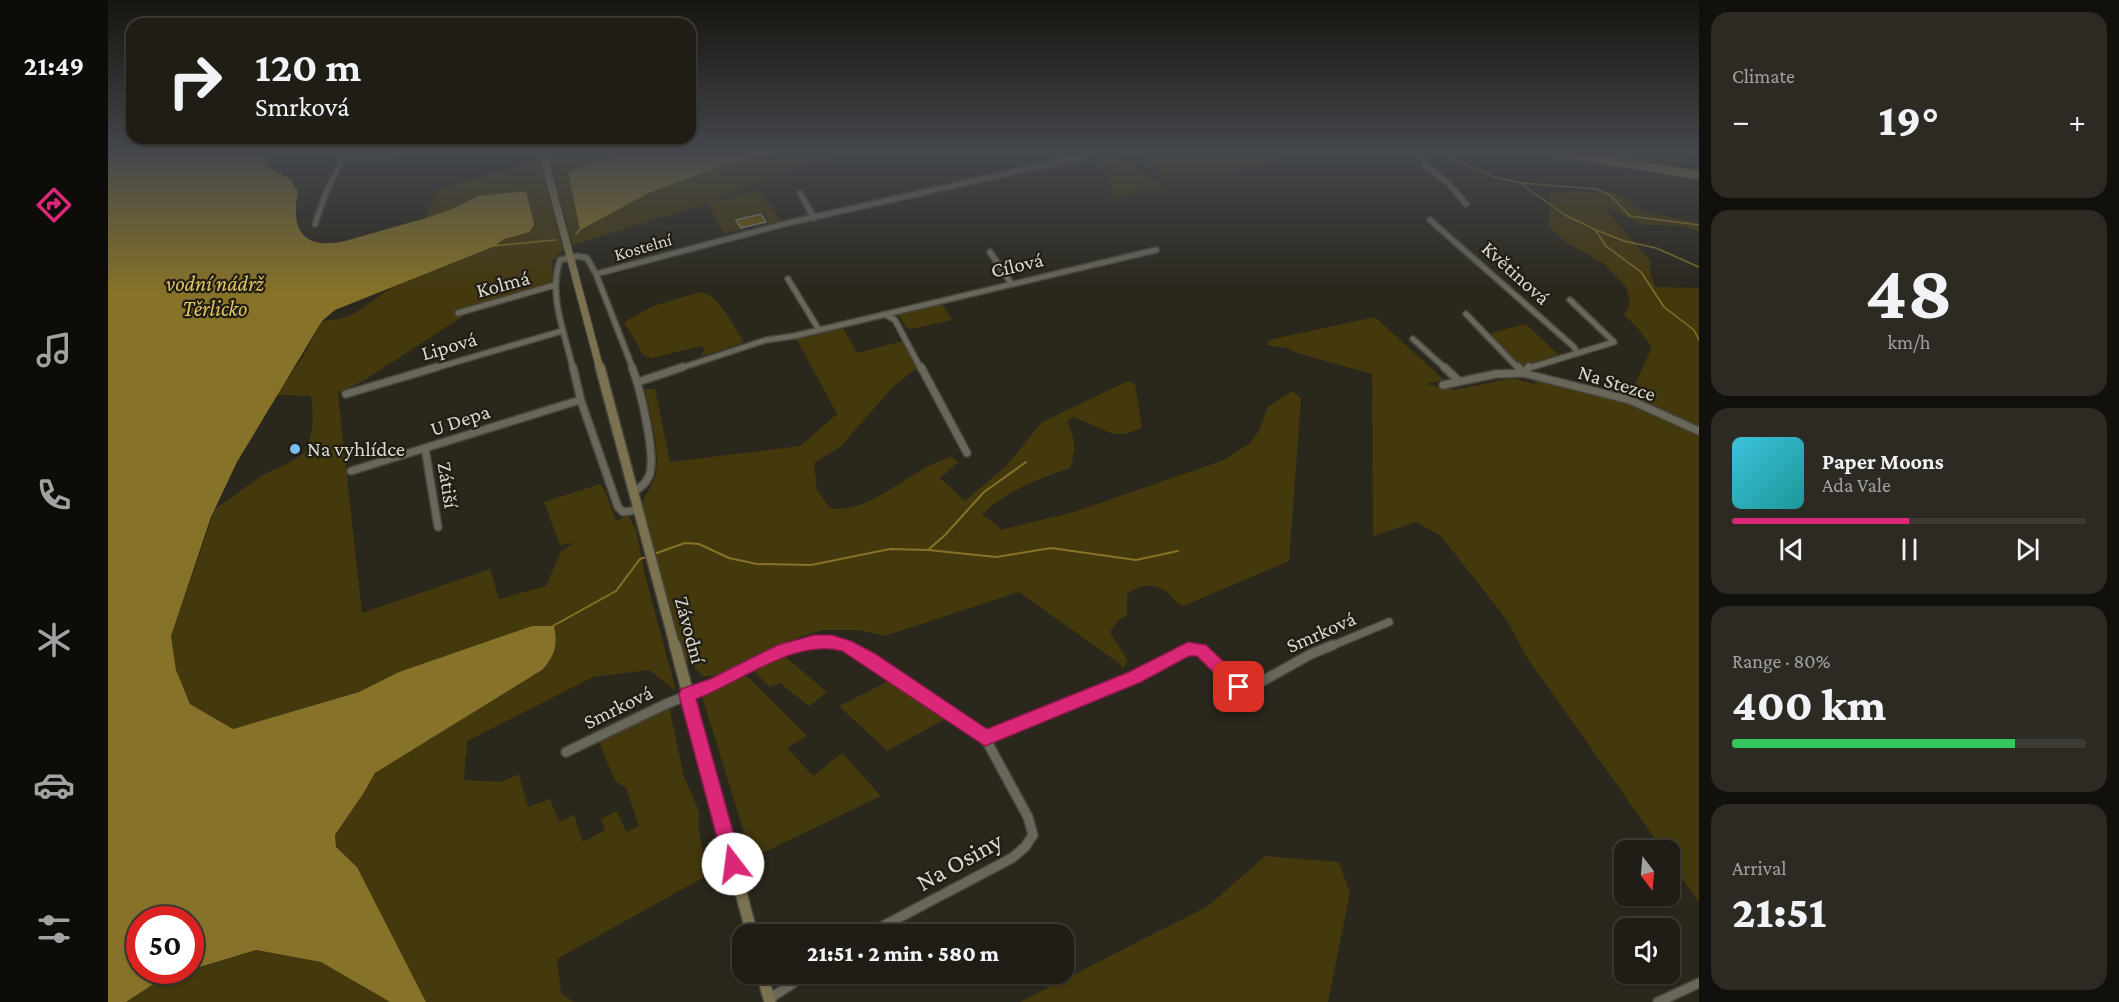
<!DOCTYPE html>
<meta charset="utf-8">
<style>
:root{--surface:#201d16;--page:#2d2a23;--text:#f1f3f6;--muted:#a2a2a1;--line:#3d3b35;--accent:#db2777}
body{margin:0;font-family:"Crimson Pro",serif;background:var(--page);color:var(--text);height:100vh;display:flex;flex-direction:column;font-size:22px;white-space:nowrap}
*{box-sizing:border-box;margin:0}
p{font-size:20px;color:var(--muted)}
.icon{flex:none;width:33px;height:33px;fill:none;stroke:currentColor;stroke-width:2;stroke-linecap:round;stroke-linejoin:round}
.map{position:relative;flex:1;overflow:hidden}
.details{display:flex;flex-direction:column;gap:12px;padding:12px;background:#12100c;width:420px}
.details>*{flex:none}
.guide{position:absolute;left:18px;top:18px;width:570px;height:126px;border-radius:18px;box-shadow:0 2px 4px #0004,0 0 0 2px var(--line);background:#201d16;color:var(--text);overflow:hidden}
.needle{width:39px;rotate:164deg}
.tools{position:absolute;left:1506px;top:840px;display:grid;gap:12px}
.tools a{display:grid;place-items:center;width:66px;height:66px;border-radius:12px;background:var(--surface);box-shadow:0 2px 4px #0004,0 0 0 2px var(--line);font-size:30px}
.speed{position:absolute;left:18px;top:906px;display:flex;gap:12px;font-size:30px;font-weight:700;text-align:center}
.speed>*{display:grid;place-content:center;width:78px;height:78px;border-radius:50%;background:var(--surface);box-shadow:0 2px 4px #0004,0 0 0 2px var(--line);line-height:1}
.speed .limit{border:9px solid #d22;background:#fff;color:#111}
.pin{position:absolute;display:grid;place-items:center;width:51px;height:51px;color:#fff;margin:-26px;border-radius:12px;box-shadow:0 3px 9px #0006}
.me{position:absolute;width:66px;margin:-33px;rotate:345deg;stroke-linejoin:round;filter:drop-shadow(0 0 4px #0008)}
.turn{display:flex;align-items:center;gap:21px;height:126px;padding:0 30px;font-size:27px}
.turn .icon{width:78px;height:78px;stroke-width:2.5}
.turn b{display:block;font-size:42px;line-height:51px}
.big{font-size:45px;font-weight:800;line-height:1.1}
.details .tile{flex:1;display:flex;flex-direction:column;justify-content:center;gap:9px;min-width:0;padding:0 21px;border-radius:18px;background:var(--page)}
.details .dial{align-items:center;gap:0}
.dial b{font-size:78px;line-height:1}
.song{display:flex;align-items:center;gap:18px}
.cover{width:72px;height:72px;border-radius:9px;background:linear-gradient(135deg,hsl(190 70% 55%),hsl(180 70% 35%))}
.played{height:6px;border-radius:3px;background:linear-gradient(90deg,var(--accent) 50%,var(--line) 50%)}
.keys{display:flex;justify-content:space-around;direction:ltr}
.heat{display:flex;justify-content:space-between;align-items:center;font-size:33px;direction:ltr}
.charge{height:9px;border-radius:4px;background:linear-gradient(90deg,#34c759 80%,var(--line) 0)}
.trip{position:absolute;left:624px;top:924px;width:342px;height:60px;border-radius:18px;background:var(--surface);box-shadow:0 2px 4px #0004,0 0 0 2px var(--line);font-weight:800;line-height:60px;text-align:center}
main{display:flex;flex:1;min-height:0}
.tab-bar{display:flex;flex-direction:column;width:108px;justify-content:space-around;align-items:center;background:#0d0c09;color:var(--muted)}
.tab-bar .icon{width:42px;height:42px}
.tab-bar .on{color:var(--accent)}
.tab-bar b{font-size:27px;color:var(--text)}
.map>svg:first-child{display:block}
.green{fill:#44380d}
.water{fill:#867228}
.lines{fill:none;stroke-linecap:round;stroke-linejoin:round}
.stream-far1{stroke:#867228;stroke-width:1.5}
.stream{stroke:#867228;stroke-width:2}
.building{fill:#6b5700;stroke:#878478;stroke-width:1.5}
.minor-far2-casing{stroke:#46443c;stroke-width:8}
.minor-far1-casing{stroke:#46443c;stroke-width:10}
.minor-casing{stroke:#46443c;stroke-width:12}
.secondary-far2-casing{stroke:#46443c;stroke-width:9}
.secondary-far1-casing{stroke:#46443c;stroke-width:12}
.secondary-casing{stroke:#46443c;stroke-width:14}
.primary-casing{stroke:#46443c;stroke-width:10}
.minor-far2{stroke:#69665a;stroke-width:5}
.minor-far1{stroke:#69665a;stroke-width:7}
.minor{stroke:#69665a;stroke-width:9}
.secondary-far2{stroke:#7b724f;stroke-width:7}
.secondary-far1{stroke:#7b724f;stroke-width:9}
.secondary{stroke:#7b724f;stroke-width:11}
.primary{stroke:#8e7f44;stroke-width:8}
.route{fill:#db2777;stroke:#8e194d;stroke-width:1.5}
.poi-dot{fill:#78bff8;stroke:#201d13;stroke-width:2}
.labels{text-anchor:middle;stroke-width:4.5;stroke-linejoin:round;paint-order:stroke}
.far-street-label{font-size:18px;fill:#dad8d1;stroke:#201d13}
.street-label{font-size:21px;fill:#dad8d1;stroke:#201d13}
.poi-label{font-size:21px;fill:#dad8d1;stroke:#201d13;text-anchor:start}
.water-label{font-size:22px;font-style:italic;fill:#e1c45f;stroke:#201d13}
.near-street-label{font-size:26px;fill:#dad8d1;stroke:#201d13}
</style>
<main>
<nav class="tab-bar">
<b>21:49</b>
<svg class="icon on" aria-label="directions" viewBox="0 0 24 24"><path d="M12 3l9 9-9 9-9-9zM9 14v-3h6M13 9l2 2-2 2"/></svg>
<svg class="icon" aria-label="music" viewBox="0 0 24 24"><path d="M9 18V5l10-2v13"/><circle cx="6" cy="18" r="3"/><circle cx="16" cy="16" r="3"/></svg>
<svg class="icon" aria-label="phone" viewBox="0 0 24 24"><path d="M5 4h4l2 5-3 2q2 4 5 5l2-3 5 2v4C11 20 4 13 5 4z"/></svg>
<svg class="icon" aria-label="climate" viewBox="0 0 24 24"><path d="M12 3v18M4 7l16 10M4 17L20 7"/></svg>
<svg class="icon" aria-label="car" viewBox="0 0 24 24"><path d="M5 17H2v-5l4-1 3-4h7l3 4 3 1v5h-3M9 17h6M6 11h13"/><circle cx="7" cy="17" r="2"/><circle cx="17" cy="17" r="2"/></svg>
<svg class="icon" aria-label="filters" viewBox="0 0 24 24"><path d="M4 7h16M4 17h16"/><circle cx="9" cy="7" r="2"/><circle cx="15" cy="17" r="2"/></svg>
</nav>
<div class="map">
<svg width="1591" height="1002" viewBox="0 0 1591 1002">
<rect width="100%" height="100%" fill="#2a271d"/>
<path class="green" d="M439 151H536L509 157 460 172 472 229 541 193 628 161 672 151H767L700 164 604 201 652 191 673 221 660 224 656 213 640 215 641 218 628 220 633 228 636 227 638 231 628 230 616 234 600 203 465 245Z
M979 151H1006L1056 187 1003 197 1002 178Z
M1025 151H1182L1171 160 1127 171H1110L1087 178 1059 181Z
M1492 151H1574L1585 158 1558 167 1482 153Z
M431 159 455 250 444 261 445 282 360 313 255 381 230 393 254 613 382 569 391 599 438 586 453 551 467 543 452 545 436 502 492 484 497 491 508 521 520 515 528 530 537 575 568 691 541 670 485 677 359 741 356 780 393 782 411 774 420 807 442 799 451 822 466 815 475 842 497 830 493 819 509 811 518 832 531 826 518 788 507 781 490 740 561 706 576 777 591 811 590 827 600 875 449 959 453 993 466 1002H318L249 867 228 847 227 836 255 794 267 773 434 670 424 626 291 672 251 692 125 729 82 704 68 670 63 636 107 509 156 474 179 464 198 452 203 435 205 417 203 396 168 395 196 355 214 321C251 319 255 304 284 288 315 271 354 259 387 246L396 239 422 232 426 223 417 191 318 218 329 190Z
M1469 191 1505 193 1516 198 1534 211 1591 223V231L1573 226 1534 225 1501 208 1498 210 1542 260V272L1547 287 1591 288V903L1562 861V850H1555L1418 656 1398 619 1333 536 1308 522 1265 536 1264 374 1189 353 1179 348 1159 345 1160 341 1165 339 1267 317 1336 380 1318 384 1346 390 1405 378 1426 384 1436 375 1519 394 1526 387 1544 347 1529 327 1516 315 1522 303 1518 287 1495 263 1457 242 1441 226 1442 193Z
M592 292C611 294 625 326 635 340L634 343 594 356 593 355 597 349 593 346 544 358 536 356 516 322 545 306Z
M833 302 844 320 804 329 798 327 791 316 792 312Z
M1418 324 1451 355 1413 366 1382 336 1386 332Z
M734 326 749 353 795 341 810 367 785 387 732 447 706 463 709 490 722 508C765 515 803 466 844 457L851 462 832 478 857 501 899 465 934 422 1020 381 1027 384 1034 428C1027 430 1017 435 1010 434 996 433 979 421 964 417L959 422C968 439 968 450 962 468 931 479 898 490 874 515L889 525 892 530 966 512 1116 460 1142 443 1150 432 1160 407 1184 391 1193 398 1181 561 1075 606C1068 604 1065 598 1060 593 1047 582 1030 584 1019 595V615L1010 621 1002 632 1020 661 1015 669 1012 664 911 592 777 636 750 630H716L694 636 623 671 605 676H595L576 658 534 504C537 494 546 483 548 474 552 446 542 416 537 389H547L562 462 692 446 729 414 688 338Z
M674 654 719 692 701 706 672 683 662 687 644 670Z
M634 675 641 678 699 736 679 748 705 776 734 753 773 796 644 858 593 693Z
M785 679 841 717 779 751 731 706Z
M1157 856 1231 862 1242 893 1220 1002H912L1100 906Z
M148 950 213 962 282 1002H18L50 981Z"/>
<path class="water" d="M0 151H158L157 165 182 179 190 192C182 231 196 250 237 241L318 218 344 209 370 196 418 191 426 224 422 232 396 239 387 246 227 310 214 321 129 462 103 517 63 636 68 670 82 704 125 729 251 692 291 672 424 626H446C450 646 447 655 434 670L267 773 255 794 227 835 228 847 249 867 318 1002H282L213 962 148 950 82 970V920H32V970H82L50 981 18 1002H0Z
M536 151H672L628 161 541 193 472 230 460 172 509 157Z"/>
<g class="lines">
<path class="stream-far1" d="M1326 151 1386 177 1412 183 1457 215 1488 230 1516 241 1548 248 1591 267
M1413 183 1488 189 1502 195 1522 216 1591 225
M1488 231 1498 246 1533 272 1556 307 1586 330 1591 340
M468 234 473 228
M384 246 447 240"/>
<path class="stream" d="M820 550 837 535 876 492 918 462
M546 554 577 543 591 544 621 558 649 564 703 565 782 549 820 550 888 557 943 548 1028 560 1070 551
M443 627 508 591 532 559 541 556"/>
</g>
<path class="building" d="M653 214 658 222 633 228 628 220Z"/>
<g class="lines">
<g class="minor-far2-casing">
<path id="minor-far2" d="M1310 151 1317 165 1340 183 1358 204
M236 155 347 151
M692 193 706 218
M1322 220 1466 347 1469 353
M207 224 217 195 238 152
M882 252 903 283
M488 274 680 223 976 156
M680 279 711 330
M350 313 447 285
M777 314 787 320 813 369
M1358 314 1411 369
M1305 339 1338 369
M324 369 454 331
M465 369C457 333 440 296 452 260L470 256 479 258 488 274 525 369
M570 369 658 340 686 336 1048 250
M1418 369 1506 342 1462 300"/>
</g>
<g class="minor-far1-casing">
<path id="minor-far1" d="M465 367 473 401 510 507 515 512 530 510
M524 367C532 388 549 457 541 476 538 484 532 488 525 492
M813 367 859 453
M1336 367 1351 381
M1410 367 1415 373 1421 367
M530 382 575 367
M1335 385 1388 374 1415 373 1522 400 1591 431
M238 394 329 367
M317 448 330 527
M243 471 472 400
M688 647C706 642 723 639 740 647
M1221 647 1281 622"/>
</g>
<g class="minor-casing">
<path id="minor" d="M737 645 760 658 877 738 1027 677 1080 649 1092 650 1132 688H1142L1203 654 1225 645
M458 752 558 704 606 685 675 650 694 645
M760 934 904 858 917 847 925 835 920 817 877 738
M661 999 699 974
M1550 1002 1591 983"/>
</g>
<g class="secondary-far2-casing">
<path id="secondary-far2" d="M434 151 492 369"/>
</g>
<g class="secondary-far1-casing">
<path id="secondary-far1" d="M492 367 567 647"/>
</g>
<g class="secondary-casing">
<path id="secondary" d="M567 645 644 934
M654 974 662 1002"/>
</g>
<g class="primary-casing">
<path id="primary" d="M1440 151 1591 175"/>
</g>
<use href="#minor-far2" class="minor-far2"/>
<use href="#minor-far1" class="minor-far1"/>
<use href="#minor" class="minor"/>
<use href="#secondary-far2" class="secondary-far2"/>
<use href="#secondary-far1" class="secondary-far1"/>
<use href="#secondary" class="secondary"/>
<use href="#primary" class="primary"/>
</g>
<linearGradient id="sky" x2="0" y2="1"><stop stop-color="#171510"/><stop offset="0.52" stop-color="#44474c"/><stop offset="1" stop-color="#44474c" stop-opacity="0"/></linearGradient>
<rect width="1591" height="292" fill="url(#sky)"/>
<path class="route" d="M706 635H724L743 641 766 653 879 729 1021 672 1080 642 1098 645 1137 682 1139 687 1137 693 1131 695 1126 693 1089 656H1081L1033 682 877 746 734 651C686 638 632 683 588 699L634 864 631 871 625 873 619 871 616 864 571 695 573 689 602 679 670 645Z"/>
<circle class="poi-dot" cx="187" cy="449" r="6"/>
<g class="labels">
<g class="far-street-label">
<text transform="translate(535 247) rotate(-16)" y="6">Kostelní</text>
</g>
<g class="street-label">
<text transform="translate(909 265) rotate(-13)" y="7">Cílová</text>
<text transform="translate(1408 273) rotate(42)" y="7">Květinová</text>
<text transform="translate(395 284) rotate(-15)" y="7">Kolmá</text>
<text transform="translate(341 346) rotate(-16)" y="7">Lipová</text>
<text transform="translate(1509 383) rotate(17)" y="7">Na Stezce</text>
<text transform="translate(352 420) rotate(-18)" y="7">U Depa</text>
<text transform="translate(340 485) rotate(81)" y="7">Zátiší</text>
<text transform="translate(582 630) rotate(75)" y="7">Závodní</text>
<text transform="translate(1213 632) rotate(-24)" y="7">Smrková</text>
<text transform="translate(510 707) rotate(-26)" y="7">Smrková</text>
</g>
<g class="poi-label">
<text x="199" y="456">Na vyhlídce</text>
</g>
<g class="water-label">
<text x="107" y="291">vodní nádrž<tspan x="107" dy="25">Těrlicko</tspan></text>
</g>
<g class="near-street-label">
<text transform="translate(851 861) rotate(-29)" y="9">Na Osiny</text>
</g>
</g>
</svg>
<div class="tools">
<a><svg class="needle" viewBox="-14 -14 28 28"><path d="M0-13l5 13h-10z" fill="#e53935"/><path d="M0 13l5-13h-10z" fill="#a2a2a1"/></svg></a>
<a><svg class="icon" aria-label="sound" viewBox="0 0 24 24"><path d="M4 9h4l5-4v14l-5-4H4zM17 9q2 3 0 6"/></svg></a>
</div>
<div class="speed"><div class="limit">50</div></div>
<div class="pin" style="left:1131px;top:687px;background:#d93025"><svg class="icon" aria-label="arrive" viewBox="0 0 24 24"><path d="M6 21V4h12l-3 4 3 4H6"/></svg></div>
<svg class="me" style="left:625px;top:864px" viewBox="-20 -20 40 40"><circle r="19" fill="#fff"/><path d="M0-13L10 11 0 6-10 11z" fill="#db2777"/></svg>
<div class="trip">21:51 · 2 min · 580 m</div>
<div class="guide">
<div class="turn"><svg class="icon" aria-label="right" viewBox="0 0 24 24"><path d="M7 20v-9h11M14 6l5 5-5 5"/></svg><div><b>120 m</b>Smrková</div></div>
</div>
</div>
<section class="details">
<div class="tile"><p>Climate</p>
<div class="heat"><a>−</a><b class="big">19°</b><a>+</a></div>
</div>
<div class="tile dial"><b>48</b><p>km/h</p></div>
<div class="tile">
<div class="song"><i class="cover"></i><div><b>Paper Moons</b><p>Ada Vale</p></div></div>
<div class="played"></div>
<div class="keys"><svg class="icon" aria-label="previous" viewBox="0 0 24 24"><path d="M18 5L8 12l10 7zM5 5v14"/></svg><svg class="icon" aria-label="pause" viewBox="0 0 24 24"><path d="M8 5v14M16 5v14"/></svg><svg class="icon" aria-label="next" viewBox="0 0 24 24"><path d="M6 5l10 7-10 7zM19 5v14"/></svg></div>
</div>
<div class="tile"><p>Range · 80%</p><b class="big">400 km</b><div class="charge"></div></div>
<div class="tile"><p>Arrival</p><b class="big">21:51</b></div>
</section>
</main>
